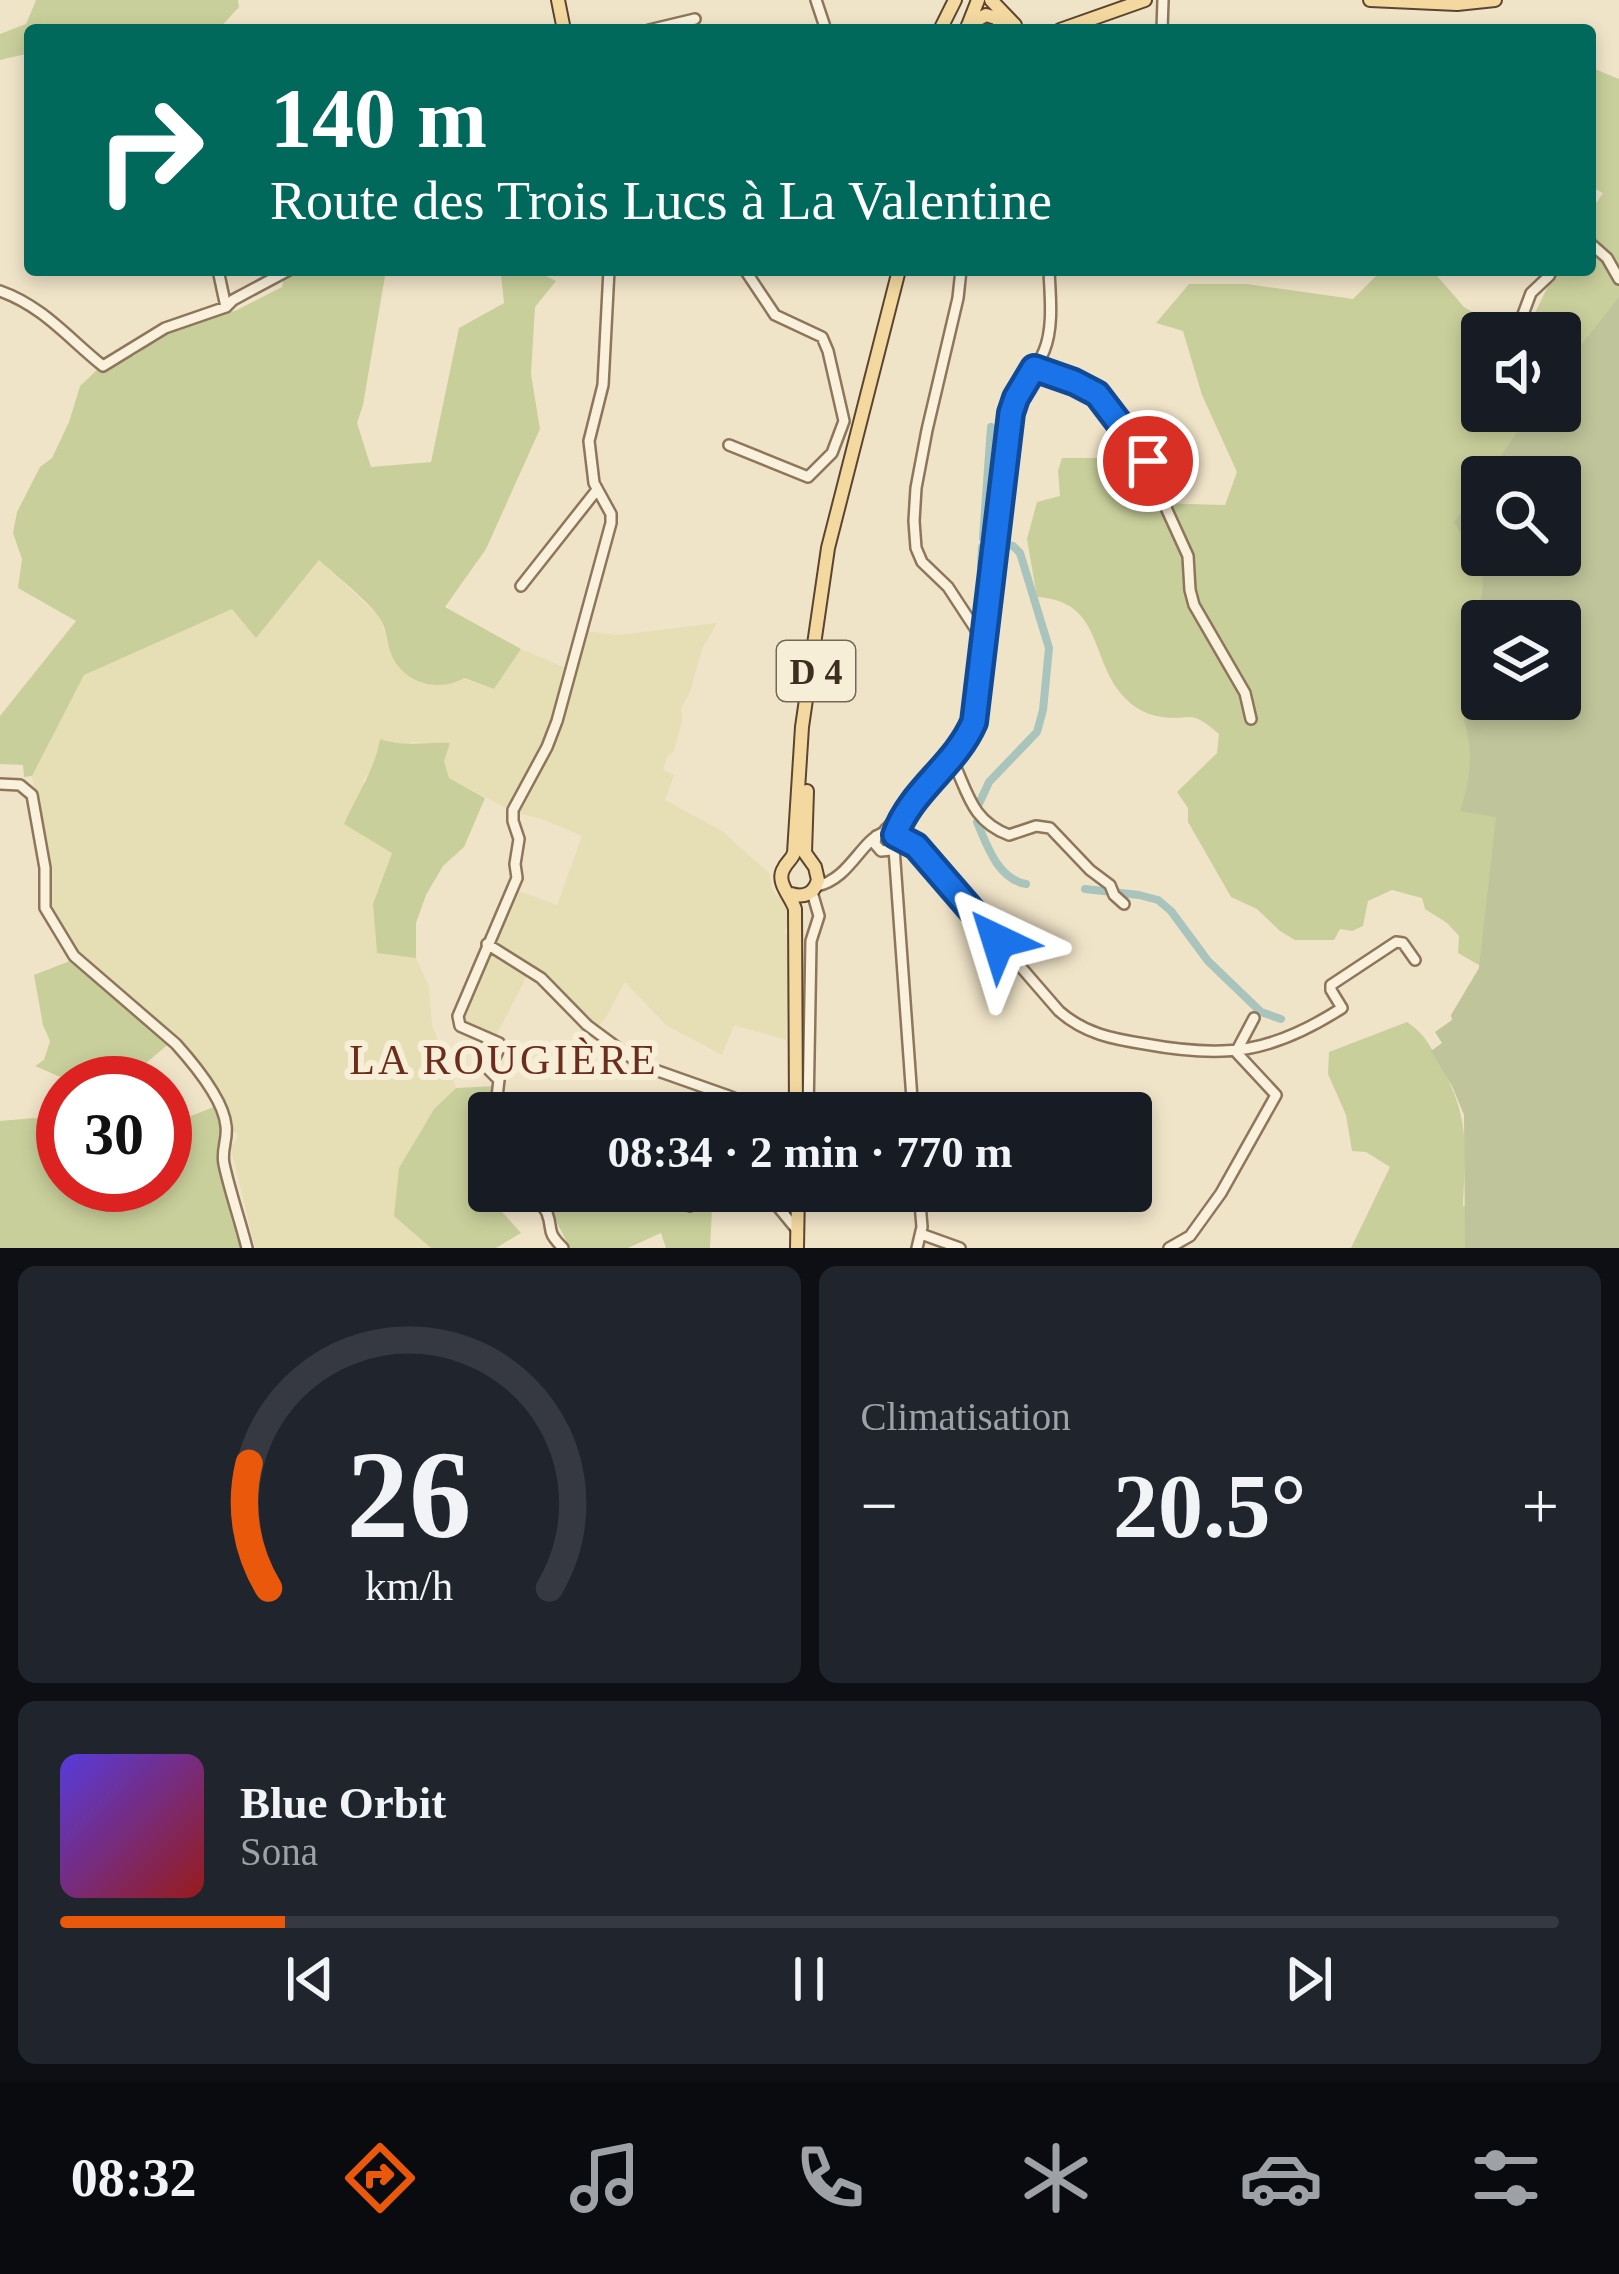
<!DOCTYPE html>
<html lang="fr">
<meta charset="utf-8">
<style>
:root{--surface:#171b24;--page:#20242c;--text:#f1f3f6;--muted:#9ea1a6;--line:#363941;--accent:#ea580c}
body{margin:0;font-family:"Times New Roman",serif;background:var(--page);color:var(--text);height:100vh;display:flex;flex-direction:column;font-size:45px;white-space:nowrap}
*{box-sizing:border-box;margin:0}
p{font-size:39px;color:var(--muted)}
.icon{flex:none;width:66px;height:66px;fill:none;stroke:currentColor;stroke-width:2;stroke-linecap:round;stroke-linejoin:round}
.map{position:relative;height:1248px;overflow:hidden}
.drawer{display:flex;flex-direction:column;gap:18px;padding:18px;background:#0d0f14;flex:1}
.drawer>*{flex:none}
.hud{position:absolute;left:24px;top:24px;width:1572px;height:252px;border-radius:12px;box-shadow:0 6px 18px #0003;background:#00695c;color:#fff;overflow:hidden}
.fabs{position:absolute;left:1461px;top:312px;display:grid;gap:24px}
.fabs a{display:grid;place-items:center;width:120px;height:120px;border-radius:12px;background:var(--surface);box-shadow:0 6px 18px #0003;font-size:60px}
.speed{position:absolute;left:36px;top:1056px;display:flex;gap:24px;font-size:60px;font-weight:700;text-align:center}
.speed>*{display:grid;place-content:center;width:156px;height:156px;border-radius:50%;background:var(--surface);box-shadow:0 6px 18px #0003;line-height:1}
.speed .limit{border:18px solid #d22;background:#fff;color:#111}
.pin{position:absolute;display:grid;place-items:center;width:102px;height:102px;color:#fff;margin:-51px;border:6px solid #fff;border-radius:50%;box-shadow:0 3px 12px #0007}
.me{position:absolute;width:132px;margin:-66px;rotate:319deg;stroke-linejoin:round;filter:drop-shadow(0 0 9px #0008)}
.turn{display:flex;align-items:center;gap:42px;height:252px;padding:0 48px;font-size:54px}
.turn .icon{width:156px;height:156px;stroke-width:2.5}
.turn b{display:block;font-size:84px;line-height:102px}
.big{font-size:90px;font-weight:600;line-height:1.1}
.drawer .card{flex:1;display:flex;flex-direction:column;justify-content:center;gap:18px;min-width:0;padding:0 42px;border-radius:18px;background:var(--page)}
.drawer .dial{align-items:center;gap:0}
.dial svg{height:312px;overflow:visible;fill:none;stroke:var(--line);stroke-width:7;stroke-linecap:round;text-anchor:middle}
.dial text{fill:var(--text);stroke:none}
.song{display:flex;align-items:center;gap:36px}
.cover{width:144px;height:144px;border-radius:18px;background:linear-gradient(135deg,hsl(250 70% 55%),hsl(0 70% 35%))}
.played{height:12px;border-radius:6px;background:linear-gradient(90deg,var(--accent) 15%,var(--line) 15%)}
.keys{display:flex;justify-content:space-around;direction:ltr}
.heat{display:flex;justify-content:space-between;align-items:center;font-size:66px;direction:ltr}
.drawer .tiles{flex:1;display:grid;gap:18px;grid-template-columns:1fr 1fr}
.card:last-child{grid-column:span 2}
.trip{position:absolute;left:468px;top:1092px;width:684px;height:120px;border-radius:12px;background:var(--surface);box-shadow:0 6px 18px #0003;font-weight:600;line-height:120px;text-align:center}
.menu{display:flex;height:192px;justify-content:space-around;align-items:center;background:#090b0e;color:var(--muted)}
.menu .icon{width:84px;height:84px}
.menu .selected{color:var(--accent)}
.menu b{font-size:54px;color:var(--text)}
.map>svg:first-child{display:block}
.farmland{fill:#e6deb5}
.green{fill:#c9cf9b;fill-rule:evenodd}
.cemetery{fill:#bfc49a;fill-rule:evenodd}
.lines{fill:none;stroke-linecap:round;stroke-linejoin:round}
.canal{stroke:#a9c4bc;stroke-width:8}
.minor-casing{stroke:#8d765c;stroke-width:14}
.major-casing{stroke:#5b4430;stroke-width:16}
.minor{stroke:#faf1dc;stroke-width:9}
.major{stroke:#f3d9a0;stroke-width:12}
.route-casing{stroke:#114b97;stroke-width:30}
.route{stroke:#1a73e8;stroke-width:21}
.labels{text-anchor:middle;stroke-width:12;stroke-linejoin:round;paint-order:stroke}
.shield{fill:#f7eed8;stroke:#756857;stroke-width:3}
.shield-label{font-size:36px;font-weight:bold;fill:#3d2e20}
.neighbourhood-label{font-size:42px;letter-spacing:3px;fill:#6b2e1e;stroke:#f7eed8}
</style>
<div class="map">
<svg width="1619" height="1248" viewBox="0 0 1619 1248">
<rect width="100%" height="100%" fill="#f0e4c8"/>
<path class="farmland" d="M319 560 381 618 391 655 494 689 521 649 573 671 583 631 619 635 717 623 702 649 690 692 681 708 682 721 674 751 667 757 663 770 674 775 665 800 722 831 769 873 773 891 789 907 791 920 784 932 790 936 786 1040 734 1025 722 1055 666 1025 625 982 605 1019 595 1029 530 970 495 1038 464 1024 460 1016 516 890 557 905 582 836 542 819 514 812 449 778 444 761 449 744 414 742 398 745 376 763 363 781 392 853 373 904 377 952 416 958 429 987 432 1025 456 1088 434 1109 415 1140 394 1216 431 1248H255L230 1144 235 1143 238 1135 230 1128 198 1067 76 954 46 899 48 868 32 776 83 675 232 609 256 637Z"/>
<path class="green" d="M36 0H238L239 7 218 30H30V53L0 60V34L26 24Z
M1590 67 1619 79V495L1583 558 1482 621V699H1551L1505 980 1458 953 1459 936 1447 923 1425 909 1422 898 1392 890 1368 901 1363 926 1352 931 1340 929 1334 940H1295L1280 931 1257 909 1231 897 1188 822V808L1177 792 1217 753 1219 734C1213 729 1203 720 1195 718 1189 716 1183 718 1176 718 1157 718 1139 713 1125 698 1089 661 1104 601 1037 597L1027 539 1037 502 1060 496 1058 471 1062 458H1105L1114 445 1159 503 1225 505 1237 472 1202 395 1183 331 1156 323 1189 284H1247L1353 299 1382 270H1432L1464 307 1507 333H1482V411H1560V333H1525L1556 270H1590V212L1603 193 1590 186ZM1482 477H1560V555H1482Z
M285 270H386L363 405 357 423 371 467 431 462 459 328 504 303 501 274 540 273 556 281 535 307 531 374 540 429 486 549 445 607 521 649 494 689 464 678C439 693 404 683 392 656 387 645 387 630 381 620 372 604 334 574 319 560L256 638 232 609 84 675 32 776 24 777 23 765 0 764V716L76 621 18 588 22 559 13 533 17 512 40 467 52 458 69 422 80 386 100 367 123 357 134 356 164 334 237 310 282 287Z
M380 739C402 747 426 742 450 743L444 761 449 778 485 798 464 847 443 866 426 895 416 923V958L377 953 373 904 392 853 344 824C357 795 375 769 380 739Z
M75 959 171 1042 146 1063 157 1083H74L35 1066 44 1060 50 1041 43 1025 34 975Z
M1407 1022C1426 1035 1430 1046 1441 1066 1471 1120 1465 1148 1463 1206L1497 1210 1492 1248H1351L1390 1167 1366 1152 1352 1151 1346 1115 1328 1074 1329 1052Z
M495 1086 493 1113H489V1167L479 1186 521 1233 496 1248H431L394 1216 399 1168 434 1109 456 1088Z
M165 1095 171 1105 191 1116 216 1106 224 1129C210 1165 231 1212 240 1248H0V1121L34 1118 63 1123V1185H165Z
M534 1191H713L710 1248H666L661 1233 628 1248H570L548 1205Z"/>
<path class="cemetery" d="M1619 297V1248H1465L1464 1115 1452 1086 1431 1051 1442 1043 1435 1032 1452 1020 1451 1015 1479 968 1496 817 1460 811C1470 780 1474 752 1464 720L1483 585 1481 568 1454 522 1482 482V555H1560V477H1486L1532 411H1560V372ZM1482 621H1560V699H1482Z"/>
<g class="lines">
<path class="canal" d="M983 538 991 427
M981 566 982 547
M992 644 993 635
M978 806 989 782 1037 732 1043 710 1049 648 1020 553 1013 546 1002 544 994 623
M977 822C987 846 998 879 1026 884
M1085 889 1139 895 1158 900 1171 911 1208 961 1261 1012 1281 1019"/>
<g class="minor-casing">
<path id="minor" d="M816 0 826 30
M649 30 695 19
M1162 30 1163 0
M1590 243 1607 258 1619 279
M218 270 226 307
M961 270 958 298 927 430 916 488 914 521 916 548 922 562 948 587 982 639
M0 291C43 306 69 339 103 366L165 328 226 307 233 300 289 270
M1516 333 1531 293 1549 276 1552 270
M1034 368 1074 382 1097 394 1142 450 1162 490 1167 510 1188 556 1190 590 1194 605 1245 693 1251 719
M1474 416 1482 393
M729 445 808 477 832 453 844 421 828 351 822 337 775 315 745 270
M521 586 596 491
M952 759C968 792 971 821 1009 835L1036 826 1050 828 1090 870 1110 885 1114 895 1124 904
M0 784 20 785 32 795 45 868V908L74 956 176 1044C193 1063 224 1100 226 1126 228 1139 221 1150 224 1164 230 1192 240 1220 247 1248
M885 830C917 798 956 765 974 722L1011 413C1018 389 1035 373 1044 351 1054 327 1050 295 1049 270
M876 836 875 844 881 851 891 850 896 845
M896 837 908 841 922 853 1059 1011C1085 1034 1113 1039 1145 1044 1226 1059 1272 1053 1342 1008L1331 990V985L1396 942 1403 943 1415 960
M894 848 913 1113
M817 886C853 878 862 834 890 831
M487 944 541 978 587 1025 641 1065 726 1095 720 1113
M726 1095 749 1104 753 1113
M495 1113 499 1080 489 1070 498 1051 499 1043 460 1026 458 1016 517 878 515 864 519 839 513 821V810L547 747 557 721 611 523V514L594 483 589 441 603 385 609 270
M808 1113 811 941 819 916 812 892
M525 1191C532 1197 543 1204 547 1213 554 1232 545 1230 563 1248
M765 1191 797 1230
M690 1206 691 1191
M921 1234 960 1248
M917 1248 922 1227 919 1191
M1169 1248 1190 1236 1221 1193 1276 1095 1236 1052 1254 1018"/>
</g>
<g class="major-casing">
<path id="major" d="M558 0 564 30
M991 0 1015 25
M1370 0 1457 4 1495 0
M969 23 978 0
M968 25 986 15 996 18 1006 30
M940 30 955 0
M1060 30 1145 0
M791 894C804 898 814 894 818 880L815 867 805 853 807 791
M796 1113 795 909C791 896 775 882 784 868 787 862 792 859 794 853L802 727 828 548 899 270
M797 1248 798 1191"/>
</g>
<use href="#minor" class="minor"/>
<use href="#major" class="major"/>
</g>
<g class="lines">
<g class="route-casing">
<path id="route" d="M998 941 916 846 895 835C911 790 955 766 974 722L1011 413 1016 398 1034 368 1074 382 1097 394 1148 461"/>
</g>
<use href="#route" class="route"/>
</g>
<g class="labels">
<rect class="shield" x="777" y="641" width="78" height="60" rx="9"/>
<g class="shield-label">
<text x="816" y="684">D 4</text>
</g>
<g class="neighbourhood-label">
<text x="504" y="1074">LA ROUGIÈRE</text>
</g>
</g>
</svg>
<div class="fabs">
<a><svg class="icon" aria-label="sound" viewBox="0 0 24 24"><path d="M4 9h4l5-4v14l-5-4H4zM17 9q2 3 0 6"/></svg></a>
<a><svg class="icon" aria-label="search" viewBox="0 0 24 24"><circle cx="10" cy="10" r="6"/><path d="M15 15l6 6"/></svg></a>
<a><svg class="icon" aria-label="layers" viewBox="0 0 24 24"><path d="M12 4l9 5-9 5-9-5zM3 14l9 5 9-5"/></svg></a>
</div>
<div class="speed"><div class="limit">30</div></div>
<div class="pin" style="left:1148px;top:461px;background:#d93025"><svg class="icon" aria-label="arrive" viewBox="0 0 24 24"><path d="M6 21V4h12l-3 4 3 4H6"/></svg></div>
<svg class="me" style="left:998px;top:941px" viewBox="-20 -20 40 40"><path d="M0-17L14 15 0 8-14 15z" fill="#1a73e8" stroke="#fff" stroke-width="4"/></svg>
<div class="trip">08:34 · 2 min · 770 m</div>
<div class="hud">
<div class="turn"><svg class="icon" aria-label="right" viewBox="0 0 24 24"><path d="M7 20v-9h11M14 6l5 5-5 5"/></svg><div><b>140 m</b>Route des Trois Lucs à La Valentine</div></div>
</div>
</div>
<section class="drawer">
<div class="tiles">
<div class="card dial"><svg viewBox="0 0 100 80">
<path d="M14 69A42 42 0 1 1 86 69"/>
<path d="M14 69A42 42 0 0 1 9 37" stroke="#ea580c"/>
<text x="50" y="56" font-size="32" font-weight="700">26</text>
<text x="50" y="72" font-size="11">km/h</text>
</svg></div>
<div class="card"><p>Climatisation</p>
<div class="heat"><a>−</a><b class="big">20.5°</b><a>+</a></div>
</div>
<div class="card">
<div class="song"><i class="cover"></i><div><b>Blue Orbit</b><p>Sona</p></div></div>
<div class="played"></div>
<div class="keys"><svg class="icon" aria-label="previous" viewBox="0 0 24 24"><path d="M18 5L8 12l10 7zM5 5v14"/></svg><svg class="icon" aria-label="pause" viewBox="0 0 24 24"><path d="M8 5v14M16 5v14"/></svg><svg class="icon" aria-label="next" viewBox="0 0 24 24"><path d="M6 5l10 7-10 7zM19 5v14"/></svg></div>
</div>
</div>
</section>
<nav class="menu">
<b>08:32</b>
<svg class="icon selected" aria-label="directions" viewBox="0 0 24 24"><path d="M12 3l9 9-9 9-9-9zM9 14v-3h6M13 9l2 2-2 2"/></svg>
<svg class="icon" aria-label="music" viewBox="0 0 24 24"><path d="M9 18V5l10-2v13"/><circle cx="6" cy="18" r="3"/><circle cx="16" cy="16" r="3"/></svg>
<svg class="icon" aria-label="phone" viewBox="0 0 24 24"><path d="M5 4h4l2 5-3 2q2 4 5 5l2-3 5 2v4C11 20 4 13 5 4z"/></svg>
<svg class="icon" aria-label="climate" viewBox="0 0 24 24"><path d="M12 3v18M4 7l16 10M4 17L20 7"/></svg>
<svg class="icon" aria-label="car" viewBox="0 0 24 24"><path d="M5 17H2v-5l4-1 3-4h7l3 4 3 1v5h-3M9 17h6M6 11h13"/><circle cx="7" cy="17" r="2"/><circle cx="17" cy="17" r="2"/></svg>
<svg class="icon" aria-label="filters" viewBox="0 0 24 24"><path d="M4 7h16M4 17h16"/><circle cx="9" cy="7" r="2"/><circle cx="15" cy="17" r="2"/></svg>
</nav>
